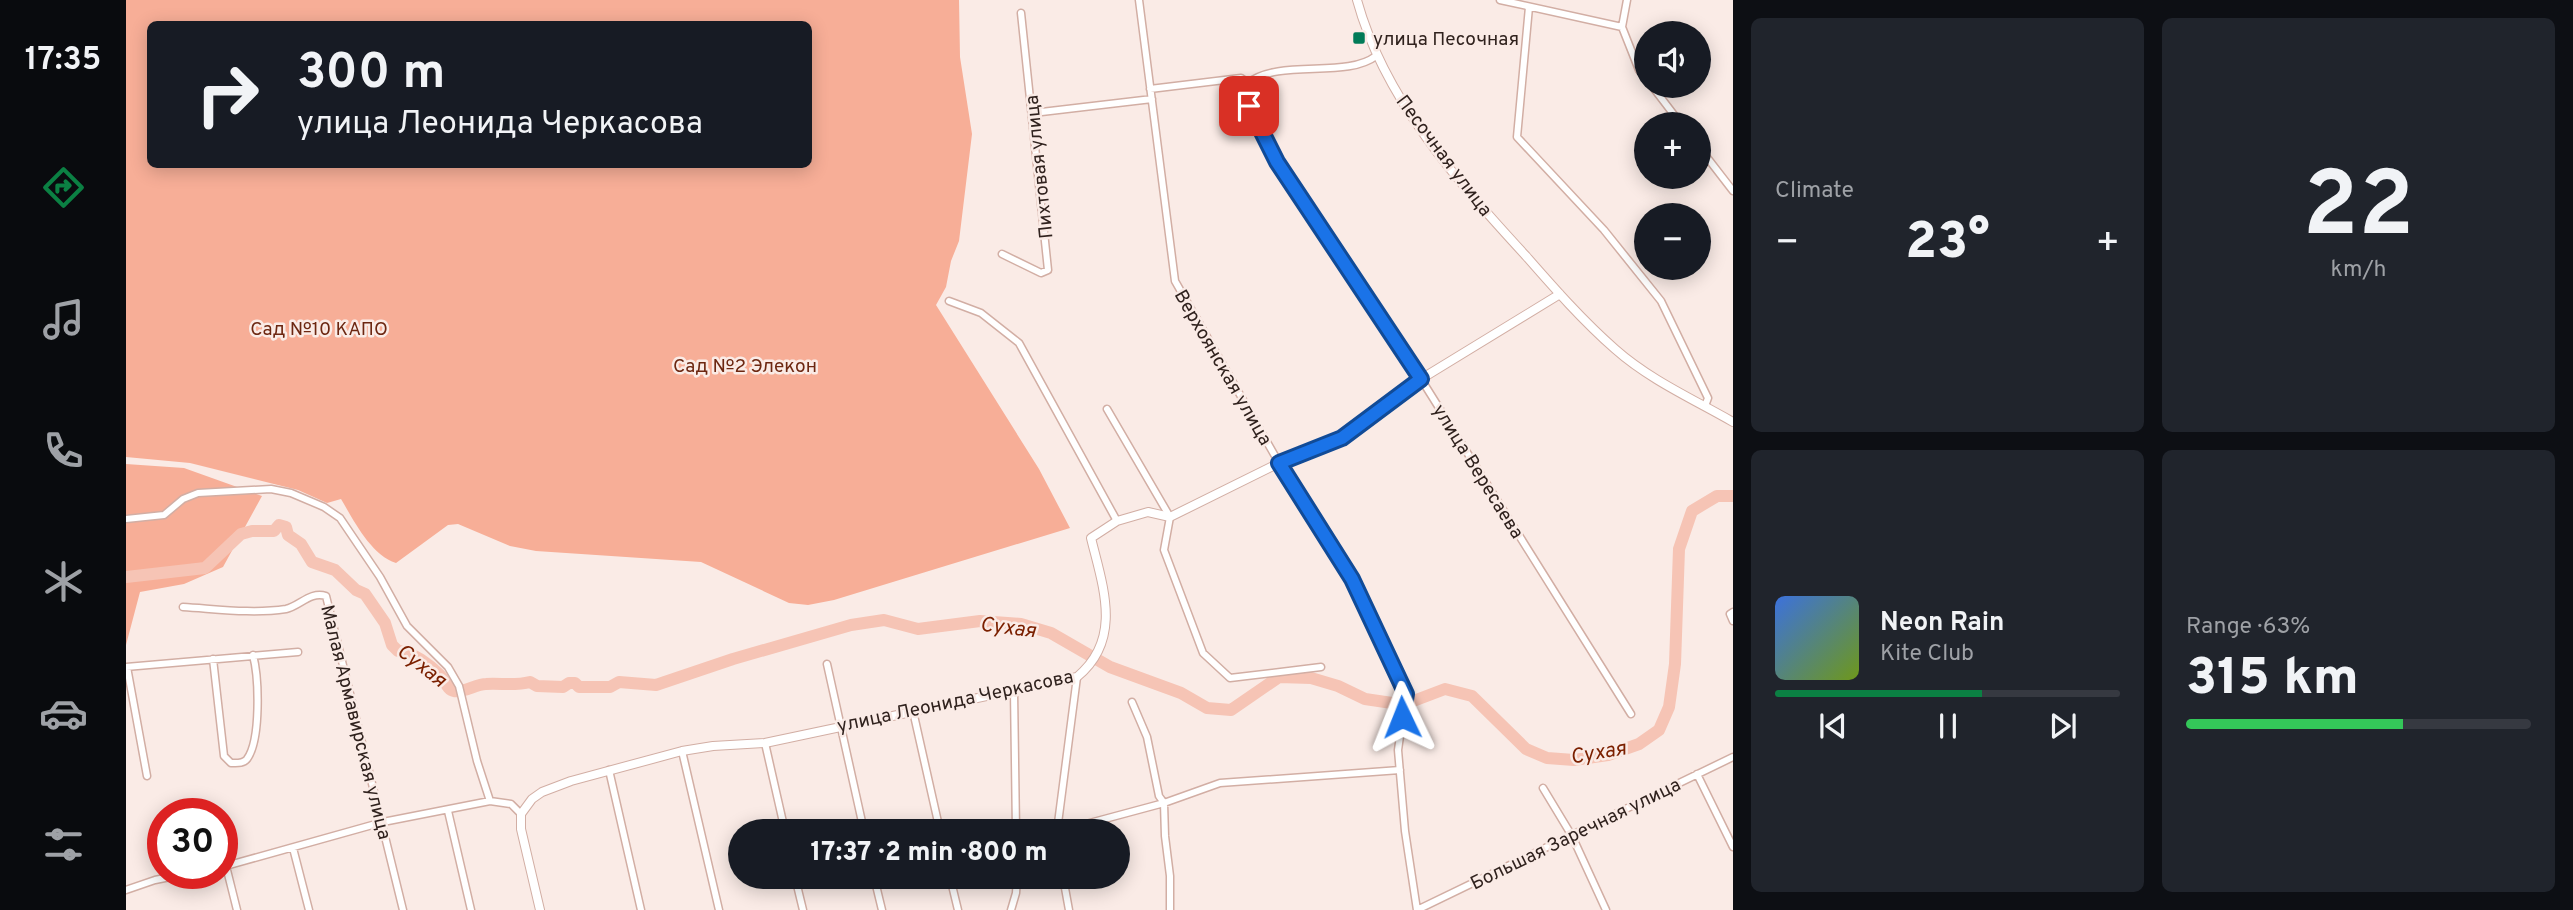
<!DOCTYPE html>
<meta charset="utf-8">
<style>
:root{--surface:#171b24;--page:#20242c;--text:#f1f3f6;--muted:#9ea1a6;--line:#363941;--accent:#0b8043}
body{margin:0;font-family:Overpass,sans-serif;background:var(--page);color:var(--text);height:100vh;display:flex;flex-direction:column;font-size:26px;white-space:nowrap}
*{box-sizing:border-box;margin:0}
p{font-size:23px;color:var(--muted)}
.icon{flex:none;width:38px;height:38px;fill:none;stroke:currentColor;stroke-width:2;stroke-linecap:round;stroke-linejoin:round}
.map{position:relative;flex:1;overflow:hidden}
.sheet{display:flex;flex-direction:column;gap:18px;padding:18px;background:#0d0f14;width:840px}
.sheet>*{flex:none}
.banner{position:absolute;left:21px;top:21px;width:665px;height:147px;border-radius:10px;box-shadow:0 4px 18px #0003;background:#171b24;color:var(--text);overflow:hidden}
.fabs{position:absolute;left:1508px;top:21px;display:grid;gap:14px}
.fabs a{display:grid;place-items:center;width:77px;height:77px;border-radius:50%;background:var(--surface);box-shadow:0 4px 18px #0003;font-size:35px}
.speed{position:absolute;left:21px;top:798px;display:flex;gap:14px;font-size:35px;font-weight:700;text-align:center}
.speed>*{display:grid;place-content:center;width:91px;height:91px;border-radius:50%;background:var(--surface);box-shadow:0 4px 18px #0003;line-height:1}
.speed .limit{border:10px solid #d22;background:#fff;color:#111}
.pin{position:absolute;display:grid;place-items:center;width:60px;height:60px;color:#fff;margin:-30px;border-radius:14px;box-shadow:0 4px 10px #0006}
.me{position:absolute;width:77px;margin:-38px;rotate:358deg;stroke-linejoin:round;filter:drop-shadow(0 0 5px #0008)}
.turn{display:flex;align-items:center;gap:24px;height:147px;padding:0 35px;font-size:32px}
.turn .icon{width:91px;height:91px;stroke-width:2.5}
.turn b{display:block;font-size:49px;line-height:60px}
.big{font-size:52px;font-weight:800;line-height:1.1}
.sheet .card{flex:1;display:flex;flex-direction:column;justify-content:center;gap:10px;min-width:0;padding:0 24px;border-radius:10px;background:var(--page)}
.sheet .dial{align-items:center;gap:0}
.dial b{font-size:91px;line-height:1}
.song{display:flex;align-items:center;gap:21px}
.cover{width:84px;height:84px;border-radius:10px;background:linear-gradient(135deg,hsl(220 70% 55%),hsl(80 70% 35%))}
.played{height:7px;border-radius:4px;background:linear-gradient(90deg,var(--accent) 60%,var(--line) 60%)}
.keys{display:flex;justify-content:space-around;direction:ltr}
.heat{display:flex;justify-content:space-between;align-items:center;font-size:38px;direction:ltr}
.charge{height:10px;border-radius:5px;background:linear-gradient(90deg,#34c759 63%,var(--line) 0)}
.sheet .tiles{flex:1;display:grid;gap:18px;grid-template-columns:repeat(2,1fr)}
.trip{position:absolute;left:602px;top:819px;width:402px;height:70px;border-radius:35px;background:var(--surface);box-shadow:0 4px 18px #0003;font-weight:800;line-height:70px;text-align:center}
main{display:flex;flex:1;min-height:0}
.menu{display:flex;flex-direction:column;width:126px;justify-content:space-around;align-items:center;background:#090b0e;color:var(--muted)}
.menu .icon{width:49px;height:49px}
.menu .active{color:var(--accent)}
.menu b{font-size:32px;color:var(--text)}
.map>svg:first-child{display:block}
.green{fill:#f7ae97;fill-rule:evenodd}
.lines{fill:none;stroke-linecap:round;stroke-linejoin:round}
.river{stroke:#f6c4b5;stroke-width:12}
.street-casing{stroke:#d2aea4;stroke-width:9}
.secondary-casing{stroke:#d2aea4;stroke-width:10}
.street{stroke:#fff;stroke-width:6}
.secondary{stroke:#fff;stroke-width:8}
.route-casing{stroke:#114b97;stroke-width:18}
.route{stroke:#1a73e8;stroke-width:12}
.poi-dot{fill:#017b58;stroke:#faebe6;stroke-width:2.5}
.labels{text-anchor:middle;stroke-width:5;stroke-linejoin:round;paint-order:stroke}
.poi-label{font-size:19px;fill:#30221e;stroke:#faebe6;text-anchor:start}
.street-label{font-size:19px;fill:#30221e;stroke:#faebe6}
.park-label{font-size:19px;fill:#6d2711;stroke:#faebe6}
.water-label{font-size:21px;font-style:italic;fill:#7b2000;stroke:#faebe6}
</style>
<main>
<nav class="menu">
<b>17:35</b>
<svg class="icon active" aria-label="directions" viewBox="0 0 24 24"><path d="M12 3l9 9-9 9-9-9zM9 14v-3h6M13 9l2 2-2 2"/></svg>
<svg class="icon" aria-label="music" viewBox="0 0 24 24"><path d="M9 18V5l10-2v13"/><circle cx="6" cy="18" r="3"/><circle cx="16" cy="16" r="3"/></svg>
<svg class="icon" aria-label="phone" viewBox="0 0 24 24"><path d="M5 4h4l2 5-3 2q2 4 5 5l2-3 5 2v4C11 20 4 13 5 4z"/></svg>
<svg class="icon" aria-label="climate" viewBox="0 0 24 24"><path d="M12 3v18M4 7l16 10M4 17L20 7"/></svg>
<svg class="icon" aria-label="car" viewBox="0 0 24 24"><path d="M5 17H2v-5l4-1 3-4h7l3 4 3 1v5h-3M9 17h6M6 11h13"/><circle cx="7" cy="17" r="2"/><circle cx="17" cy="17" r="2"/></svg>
<svg class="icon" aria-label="filters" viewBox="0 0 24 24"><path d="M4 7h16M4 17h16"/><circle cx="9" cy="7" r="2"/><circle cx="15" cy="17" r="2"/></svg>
</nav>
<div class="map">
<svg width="1607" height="910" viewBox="0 0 1607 910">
<rect width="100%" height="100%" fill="#faebe6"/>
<path class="green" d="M0 0H833L834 57 846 134 833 241 825 261 820 287 810 305 913 469 944 528 708 600 682 605 663 603 575 562 410 551 384 546 332 524 322 525 270 563C245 555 228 521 215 499L201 503 172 490 64 463 0 457ZM682 24V164H24V24Z
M0 464 58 468 136 496 97 567 58 584 14 592 0 645Z"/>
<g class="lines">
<path class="river" d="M0 577 79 568 115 534 126 531H148L153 525 160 527 162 535 175 544 186 562 209 570 230 590 239 594 259 623 266 645 272 651C286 651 305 666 314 675 319 680 321 690 328 691 338 693 350 684 360 684 375 683 389 686 404 682L411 686 437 687 443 683H449L453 687H484L493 682 530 685 607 659 725 625 758 620 792 629 854 621 895 624 925 633 984 667 1055 693 1081 708 1105 710 1153 677 1185 678 1212 686 1239 699 1266 703 1290 700 1319 689 1346 696 1400 749 1421 758 1448 760 1482 755 1513 744 1533 730 1543 707 1549 664 1553 549 1566 511 1591 496H1607"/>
<g class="street-casing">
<path id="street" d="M1013 0 1049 281 1153 463 1225 579 1280 694 1272 750 1279 831 1291 910
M1374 0 1496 27
M1501 0 1496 27 1513 70 1521 79
M1403 7 1391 137 1478 230 1535 301 1582 398 1579 406
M1122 83 1123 106 1151 162 1295 379 1505 714
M1526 86 1555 124
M1024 89 1115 78 1122 83C1154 58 1220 79 1250 56
M907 113 1026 99
M1573 147 1607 191
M876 254 915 273 922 270 895 13
M823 301 855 313 893 343 991 521
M981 409 1044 517 1038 550 1077 653 1104 678 1195 667
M0 519 38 515 57 499 72 493 145 489 165 493 198 507 214 518 254 577 281 626 322 667 333 686 351 761 364 801
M57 607C91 609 127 614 160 609 174 606 184 591 200 596L277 910
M1607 612 1604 614 1607 621
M87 659 98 756 105 763C111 763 117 764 121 759 135 740 133 678 127 655
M701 664 738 831
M0 667 172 652
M1 667 21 776
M888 691 890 831
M1006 702 1021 737 1033 796 1038 803 1039 836 1044 876V910
M787 711 814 831
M639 743 659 831
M556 751 593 910
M483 770 515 910
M1571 774 1607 847
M1417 788 1446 836 1480 910
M322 811 345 910
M931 831 951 677
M934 831 1038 803 1094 783 1274 770
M167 848 183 910
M100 866 111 910
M96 867 257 822 364 801 385 804 395 814
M669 877 677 910
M748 877 756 910
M824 877 832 910
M937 877 943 910
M0 890 29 880 64 873
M885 910 890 893 891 877
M1291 910 1607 757"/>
</g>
<g class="secondary-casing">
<path id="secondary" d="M1231 0C1258 99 1332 182 1400 256 1428 288 1457 321 1489 349 1524 380 1567 399 1607 422
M414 910 395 829V814L406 799 416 792 445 781 556 751 587 746 639 743 951 677C997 639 977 587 965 538L991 521 1022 512 1044 517 1153 463 1216 438 1295 379 1434 294"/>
</g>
<use href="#street" class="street"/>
<use href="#secondary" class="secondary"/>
</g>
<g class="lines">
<g class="route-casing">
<path id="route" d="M1123 106 1151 162 1295 379 1216 438 1153 463 1226 579 1280 694 1276 717"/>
</g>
<use href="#route" class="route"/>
</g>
<rect class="poi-dot" x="1226" y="31" width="14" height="14" rx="3.5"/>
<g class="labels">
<g class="poi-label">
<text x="1247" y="45">улица Песочная</text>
</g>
<g class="street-label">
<text transform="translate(1319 155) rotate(53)" y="7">Песочная улица</text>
<text transform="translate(912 167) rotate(-96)" y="7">Пихтовая улица</text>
<text transform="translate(1098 367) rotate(60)" y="7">Верхоянская улица</text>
<text transform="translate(1353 471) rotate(58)" y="7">улица Вересаева</text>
<text transform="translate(829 700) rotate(-12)" y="7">улица Леонида Черкасова</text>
<text transform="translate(231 722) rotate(76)" y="7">Малая Армавирская улица</text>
<text transform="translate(1449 833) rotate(-26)" y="7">Большая Заречная улица</text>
</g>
<g class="park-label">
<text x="193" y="335">Сад №10 КАПО</text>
<text x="619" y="372">Сад №2 Элекон</text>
</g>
<g class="water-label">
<text transform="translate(882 627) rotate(7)" y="7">Сухая</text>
<text transform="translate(296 665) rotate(38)" y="7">Сухая</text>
<text transform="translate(1472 752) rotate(-10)" y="7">Сухая</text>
</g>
</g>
</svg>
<div class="fabs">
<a><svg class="icon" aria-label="sound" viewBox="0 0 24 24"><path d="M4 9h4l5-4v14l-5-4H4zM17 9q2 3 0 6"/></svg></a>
<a>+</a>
<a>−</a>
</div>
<div class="speed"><div class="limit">30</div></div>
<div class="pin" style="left:1123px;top:106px;background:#d93025"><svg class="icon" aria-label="arrive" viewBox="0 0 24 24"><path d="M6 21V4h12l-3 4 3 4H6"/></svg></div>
<svg class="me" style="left:1276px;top:717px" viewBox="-20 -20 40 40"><path d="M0-17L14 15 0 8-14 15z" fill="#1a73e8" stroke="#fff" stroke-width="4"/></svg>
<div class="trip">17:37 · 2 min · 800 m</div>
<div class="banner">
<div class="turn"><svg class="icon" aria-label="right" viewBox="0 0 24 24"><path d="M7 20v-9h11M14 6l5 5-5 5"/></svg><div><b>300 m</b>улица Леонида Черкасова</div></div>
</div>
</div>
<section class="sheet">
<div class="tiles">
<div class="card"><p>Climate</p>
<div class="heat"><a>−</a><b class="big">23°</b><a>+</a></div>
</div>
<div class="card dial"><b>22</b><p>km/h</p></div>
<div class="card">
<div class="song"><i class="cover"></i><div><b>Neon Rain</b><p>Kite Club</p></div></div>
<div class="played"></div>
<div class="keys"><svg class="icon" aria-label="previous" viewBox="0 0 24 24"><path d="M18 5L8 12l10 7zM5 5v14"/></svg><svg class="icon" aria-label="pause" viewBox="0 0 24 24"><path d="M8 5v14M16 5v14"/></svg><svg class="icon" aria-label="next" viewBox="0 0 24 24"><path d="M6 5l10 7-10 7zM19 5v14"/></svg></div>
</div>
<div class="card"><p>Range · 63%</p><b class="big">315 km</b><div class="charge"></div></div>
</div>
</section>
</main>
